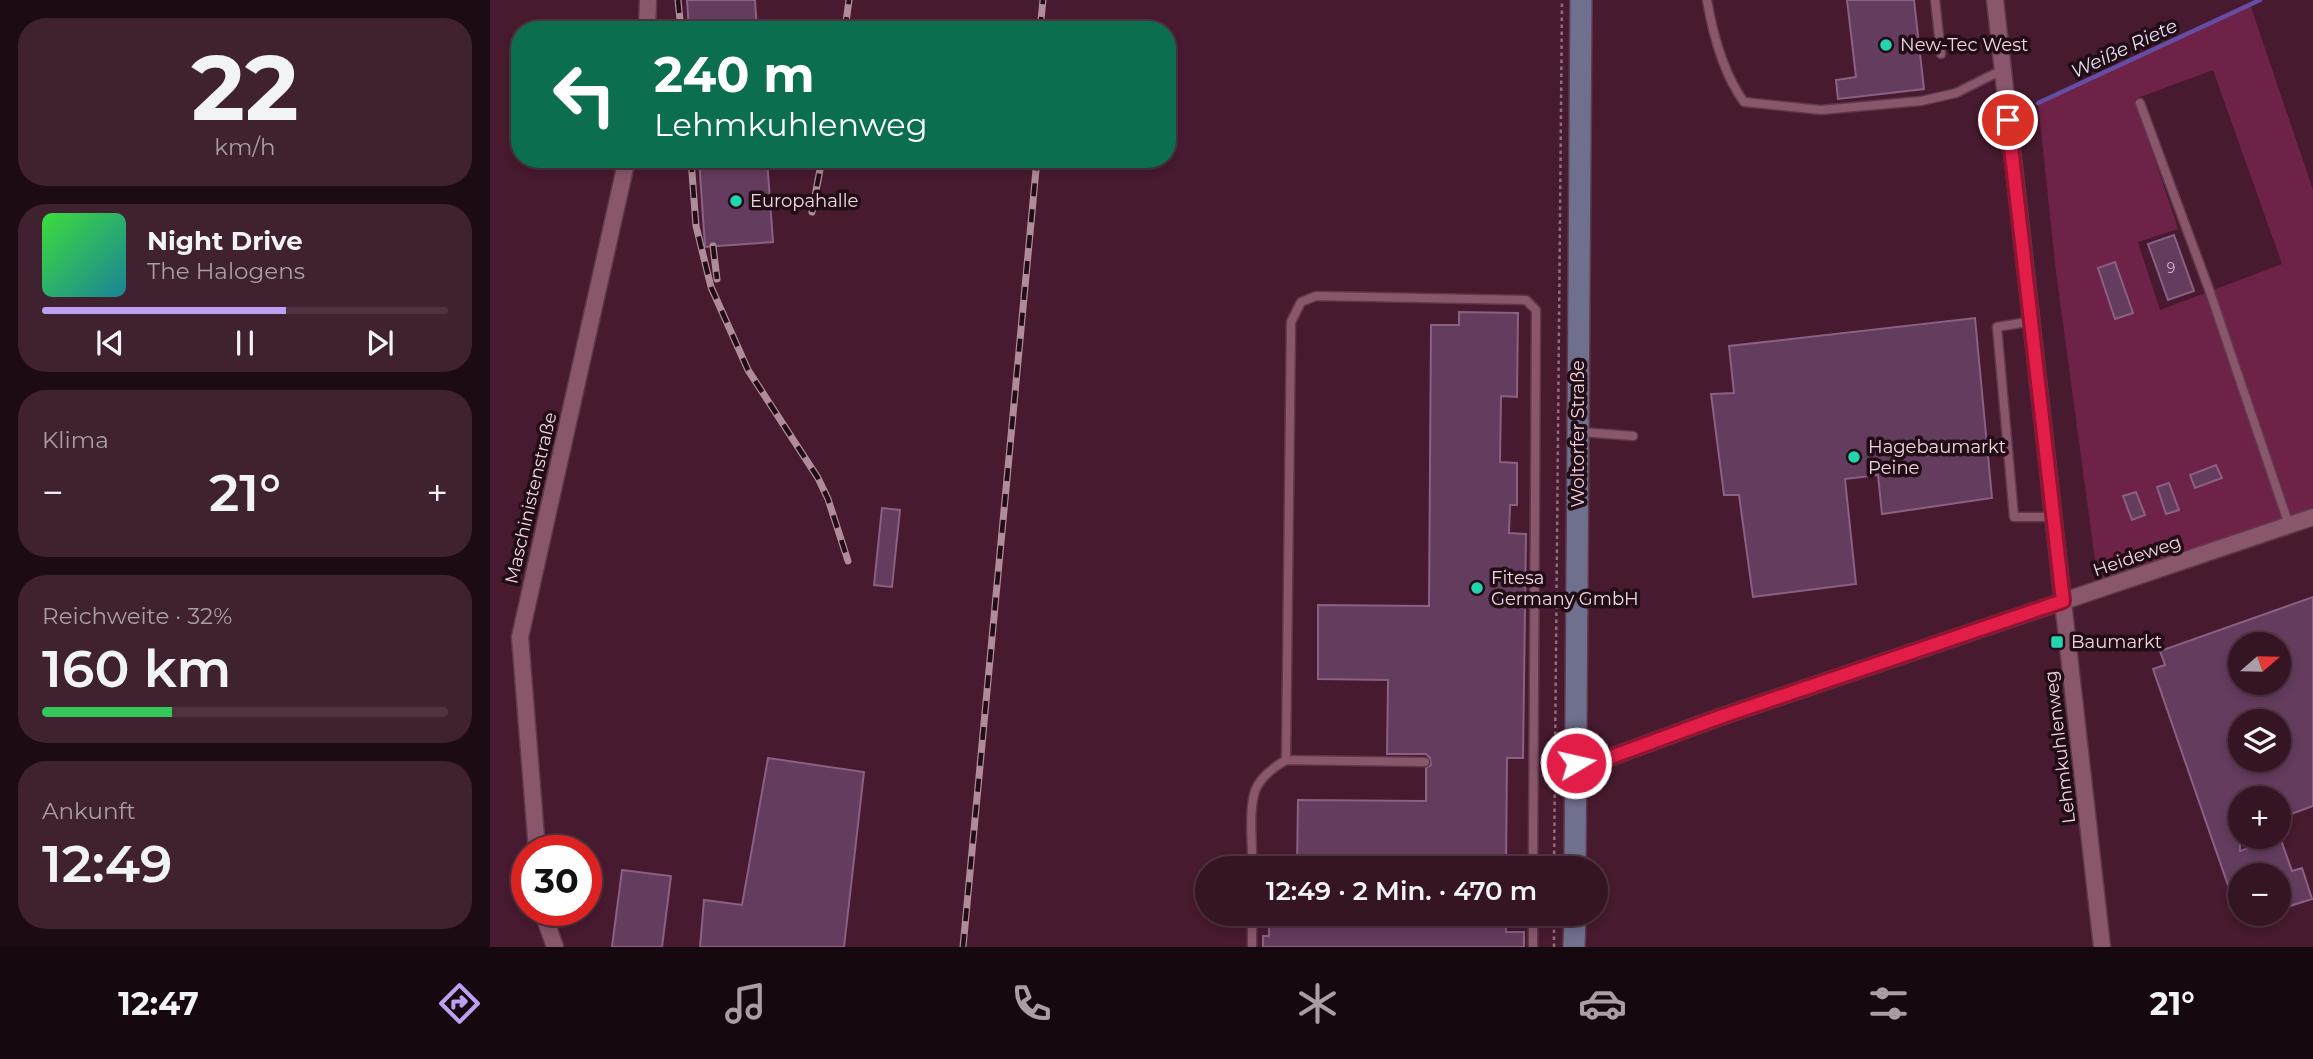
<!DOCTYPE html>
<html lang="de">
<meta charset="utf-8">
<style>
:root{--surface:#351423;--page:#402130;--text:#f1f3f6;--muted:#aa9ea6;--line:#4f3341;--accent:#bca0f2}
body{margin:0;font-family:Montserrat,sans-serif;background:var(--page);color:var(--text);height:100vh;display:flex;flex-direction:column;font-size:26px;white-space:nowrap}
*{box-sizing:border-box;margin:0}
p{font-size:23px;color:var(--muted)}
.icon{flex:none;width:38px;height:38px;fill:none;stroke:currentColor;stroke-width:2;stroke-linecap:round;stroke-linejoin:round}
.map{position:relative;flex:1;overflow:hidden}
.drawer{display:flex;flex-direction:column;gap:18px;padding:18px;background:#1d0b13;width:490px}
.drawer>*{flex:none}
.guide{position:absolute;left:21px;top:21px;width:665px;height:147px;border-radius:28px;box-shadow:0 4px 10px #0003,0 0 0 2px var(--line);background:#0b6e4f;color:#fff;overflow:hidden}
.needle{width:46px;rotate:70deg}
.tools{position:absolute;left:1738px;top:632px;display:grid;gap:14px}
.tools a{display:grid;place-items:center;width:63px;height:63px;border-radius:50%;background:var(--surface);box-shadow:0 4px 10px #0003,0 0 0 2px var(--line);font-size:35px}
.speed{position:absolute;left:21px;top:835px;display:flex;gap:14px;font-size:35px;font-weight:700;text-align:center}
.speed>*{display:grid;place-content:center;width:91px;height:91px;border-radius:50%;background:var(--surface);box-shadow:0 4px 10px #0003,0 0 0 2px var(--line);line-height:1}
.speed .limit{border:10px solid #d22;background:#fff;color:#111}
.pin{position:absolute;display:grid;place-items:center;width:60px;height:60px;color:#fff;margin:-30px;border:4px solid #fff;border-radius:50%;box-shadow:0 2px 7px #0007}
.me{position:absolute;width:77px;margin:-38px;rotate:81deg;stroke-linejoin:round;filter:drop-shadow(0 0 5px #0008)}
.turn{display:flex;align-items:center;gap:24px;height:147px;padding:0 28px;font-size:32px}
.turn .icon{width:91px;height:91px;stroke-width:2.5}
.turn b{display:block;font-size:49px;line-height:60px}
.big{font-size:52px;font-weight:600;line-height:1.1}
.drawer .card{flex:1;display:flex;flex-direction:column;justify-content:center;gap:10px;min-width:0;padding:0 24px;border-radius:28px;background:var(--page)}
.drawer .dial{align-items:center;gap:0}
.dial b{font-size:91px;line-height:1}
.song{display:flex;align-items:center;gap:21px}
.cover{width:84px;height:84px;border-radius:10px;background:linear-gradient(135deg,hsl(120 70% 55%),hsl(190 70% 35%))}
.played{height:7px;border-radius:4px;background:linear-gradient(90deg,var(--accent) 60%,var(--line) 60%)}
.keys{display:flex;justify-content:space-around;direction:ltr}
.heat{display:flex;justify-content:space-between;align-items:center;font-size:38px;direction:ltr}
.charge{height:10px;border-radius:5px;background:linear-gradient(90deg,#34c759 32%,var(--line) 0)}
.trip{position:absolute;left:705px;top:856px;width:413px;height:70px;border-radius:35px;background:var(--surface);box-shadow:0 4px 10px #0003,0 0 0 2px var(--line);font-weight:600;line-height:70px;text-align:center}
.dock{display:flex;height:112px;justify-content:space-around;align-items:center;background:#15080e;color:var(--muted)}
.dock .icon{width:49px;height:49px}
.dock .on{color:var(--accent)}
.dock b{font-size:32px;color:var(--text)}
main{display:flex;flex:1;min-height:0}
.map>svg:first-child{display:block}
.green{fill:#6e2248;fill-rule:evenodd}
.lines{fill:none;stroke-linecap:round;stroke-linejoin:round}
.stream{stroke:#644da2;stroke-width:4.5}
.building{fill:#643c5e;stroke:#8a6083;stroke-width:2;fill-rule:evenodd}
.lane-casing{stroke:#5f394b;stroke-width:11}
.street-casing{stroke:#5f394b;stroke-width:19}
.secondary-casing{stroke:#5f394b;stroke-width:24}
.path{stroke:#936c7d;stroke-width:2.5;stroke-dasharray:3.5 3.5;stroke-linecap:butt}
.lane{stroke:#89566b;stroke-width:8}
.street{stroke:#89566b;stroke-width:16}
.secondary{stroke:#6f6f8e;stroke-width:21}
.rail-casing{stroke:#b08c9b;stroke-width:7}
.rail{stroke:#210d16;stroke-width:4.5;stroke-dasharray:13;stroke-linecap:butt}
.route-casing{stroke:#92132f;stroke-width:18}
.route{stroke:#e11d48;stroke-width:12}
.poi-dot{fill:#23d5af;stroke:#210d16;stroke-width:2.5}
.labels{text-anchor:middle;stroke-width:7;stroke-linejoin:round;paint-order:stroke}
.number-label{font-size:14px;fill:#cfafc0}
.poi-label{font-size:18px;fill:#f3d5e0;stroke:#210d16;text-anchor:start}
.street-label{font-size:18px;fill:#f3d5e0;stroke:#210d16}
.water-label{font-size:19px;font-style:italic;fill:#e0dcf4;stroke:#210d16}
</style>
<main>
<section class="drawer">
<div class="card dial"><b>22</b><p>km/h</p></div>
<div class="card">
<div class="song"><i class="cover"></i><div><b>Night Drive</b><p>The Halogens</p></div></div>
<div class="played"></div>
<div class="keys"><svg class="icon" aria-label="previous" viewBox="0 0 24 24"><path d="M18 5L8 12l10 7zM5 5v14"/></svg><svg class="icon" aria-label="pause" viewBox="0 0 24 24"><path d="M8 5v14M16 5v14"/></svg><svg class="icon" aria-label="next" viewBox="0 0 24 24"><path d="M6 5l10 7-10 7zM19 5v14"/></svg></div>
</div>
<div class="card"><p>Klima</p>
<div class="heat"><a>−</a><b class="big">21°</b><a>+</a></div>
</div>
<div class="card"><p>Reichweite · 32%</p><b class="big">160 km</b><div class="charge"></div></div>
<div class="card"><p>Ankunft</p><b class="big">12:49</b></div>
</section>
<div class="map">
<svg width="1823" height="947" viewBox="0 0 1823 947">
<rect width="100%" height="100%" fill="#471a2f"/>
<path class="green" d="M1760 4 1823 190V507L1608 582 1566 272 1548 103ZM1723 70 1792 264 1670 310 1648 242 1688 229 1645 99Z"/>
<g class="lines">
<path class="stream" d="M1548 103 1770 0"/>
</g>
<path class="building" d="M197 0H265L267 30H199Z
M1357 0H1424L1434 89 1348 99 1346 80 1366 77Z
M209 159H277L283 242 215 247Z
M1684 235 1704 291 1678 300 1658 244Z
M1625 262 1643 313 1625 319 1608 268Z
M969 312 1028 313 1027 397 1011 396 1010 462 1027 463V505H1020L1019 533 1036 534 1033 758H1017L1016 868H807L808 800 936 801V768L941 765 940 758 936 754H897L898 680 828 679V605L939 606 941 325H969Z
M1485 318 1502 498 1392 514 1388 475 1355 479 1366 584 1263 597 1249 495H1234L1221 394 1244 393 1239 346Z
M1726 465 1732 478 1705 488 1700 475Z
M1679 483 1689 510 1676 514 1667 487Z
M1646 492 1655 515 1642 520 1633 496Z
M392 508 410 510 402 587 384 585Z
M1823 597V806L1788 819V798H1750V851L1790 837 1802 871 1812 868 1822 899 1788 910V875H1750V913L1748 914 1663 669 1675 665 1670 651ZM1750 644H1788V682H1750ZM1750 721H1788V760H1750Z
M278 758 374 772 354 947H210L214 900 252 905Z
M132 870 181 876 172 947H122Z
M779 914H1016V932H1034V947H773V936H779Z"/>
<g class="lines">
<g class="lane-casing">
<path id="lane" d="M1217 0C1223 35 1233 73 1254 102L1331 110 1431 101 1466 93 1512 70
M1445 0 1451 54
M1650 103 1720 292 1799 525
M1543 321 1507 327 1524 517H1563
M1091 432 1143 436
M796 760 935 762
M762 868C763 844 758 814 765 791 770 777 784 767 796 760L801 322 811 302 826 296 1036 300 1046 310 1043 868
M762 947V914
M1043 947V914"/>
</g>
<g class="street-casing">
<path id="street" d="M1505 0 1612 947
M157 30 158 0
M1086 763 1113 760 1230 717 1823 517
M47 850 30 637 137 159
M52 910 65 947"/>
</g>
<g class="secondary-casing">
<path id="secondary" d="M1085 868 1091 0
M1084 947 1085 914"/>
</g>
<path class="path" d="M1064 868 1072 0
M1064 947V914"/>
<use href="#lane" class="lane"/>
<use href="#street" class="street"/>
<use href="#secondary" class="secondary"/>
<g class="rail-casing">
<path id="rail" d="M188 0 191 30
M355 30 359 0
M550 30 553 0
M201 159 206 226 221 287 258 370 328 478 338 499 358 561
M322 212 332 159
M223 246 227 279
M473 947 547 159"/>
</g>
<use href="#rail" class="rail"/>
</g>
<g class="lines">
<g class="route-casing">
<path id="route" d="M1086 763 1113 760 1230 717 1573 601 1518 120"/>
</g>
<use href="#route" class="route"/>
</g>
<g class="poi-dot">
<circle cx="1396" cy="45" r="7"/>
<circle cx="246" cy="201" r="7"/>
<circle cx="1364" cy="457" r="7"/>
<circle cx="987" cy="588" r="7"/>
<rect x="1560" y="635" width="14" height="14" rx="3.5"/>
</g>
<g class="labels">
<g class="number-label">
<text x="1681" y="273">9</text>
</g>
<g class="poi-label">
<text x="1410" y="51">New-Tec West</text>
<text x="260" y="207">Europahalle</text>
<text x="1378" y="453">Hagebaumarkt<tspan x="1378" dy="21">Peine</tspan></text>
<text x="1001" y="584">Fitesa<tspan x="1001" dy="21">Germany GmbH</tspan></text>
<text x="1581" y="648">Baumarkt</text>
</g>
<g class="street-label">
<text transform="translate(1088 434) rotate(-90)" y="6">Woltorfer Straße</text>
<text transform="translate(41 498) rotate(-77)" y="6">Maschinistenstraße</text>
<text transform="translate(1647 556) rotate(-19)" y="6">Heideweg</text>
<text transform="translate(1570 747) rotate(-97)" y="6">Lehmkuhlenweg</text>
</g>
<g class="water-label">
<text transform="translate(1634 48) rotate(-25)" y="7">Weiße Riete</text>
</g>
</g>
</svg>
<div class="tools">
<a><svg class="needle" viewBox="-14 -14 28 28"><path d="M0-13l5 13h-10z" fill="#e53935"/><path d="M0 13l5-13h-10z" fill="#aa9ea6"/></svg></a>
<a><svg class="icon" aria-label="layers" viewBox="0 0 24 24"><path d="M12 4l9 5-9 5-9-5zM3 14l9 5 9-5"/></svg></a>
<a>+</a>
<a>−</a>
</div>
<div class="speed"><div class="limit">30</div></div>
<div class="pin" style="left:1518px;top:120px;background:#d93025"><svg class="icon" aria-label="arrive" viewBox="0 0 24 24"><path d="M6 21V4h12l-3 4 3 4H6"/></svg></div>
<svg class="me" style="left:1086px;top:763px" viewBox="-20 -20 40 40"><circle r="17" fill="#e11d48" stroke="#fff" stroke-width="3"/><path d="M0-11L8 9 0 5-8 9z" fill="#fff"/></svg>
<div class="trip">12:49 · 2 Min. · 470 m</div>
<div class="guide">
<div class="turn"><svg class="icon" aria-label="left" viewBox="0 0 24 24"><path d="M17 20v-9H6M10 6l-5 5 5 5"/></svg><div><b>240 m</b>Lehmkuhlenweg</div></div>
</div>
</div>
</main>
<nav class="dock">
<b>12:47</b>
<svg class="icon on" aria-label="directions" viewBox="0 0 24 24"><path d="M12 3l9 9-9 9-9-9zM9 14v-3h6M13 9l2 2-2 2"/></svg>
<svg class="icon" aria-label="music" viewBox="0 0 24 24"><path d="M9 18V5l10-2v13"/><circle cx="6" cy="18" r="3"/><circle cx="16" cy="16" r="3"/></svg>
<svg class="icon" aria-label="phone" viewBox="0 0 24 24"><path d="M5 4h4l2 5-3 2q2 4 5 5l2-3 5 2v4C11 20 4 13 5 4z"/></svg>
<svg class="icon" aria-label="climate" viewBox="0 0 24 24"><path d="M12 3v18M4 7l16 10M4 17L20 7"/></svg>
<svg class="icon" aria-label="car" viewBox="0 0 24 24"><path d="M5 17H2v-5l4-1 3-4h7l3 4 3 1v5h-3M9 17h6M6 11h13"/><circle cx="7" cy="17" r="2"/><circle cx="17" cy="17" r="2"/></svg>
<svg class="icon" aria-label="filters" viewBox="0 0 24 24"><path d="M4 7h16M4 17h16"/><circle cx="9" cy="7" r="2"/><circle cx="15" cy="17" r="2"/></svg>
<b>21°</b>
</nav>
